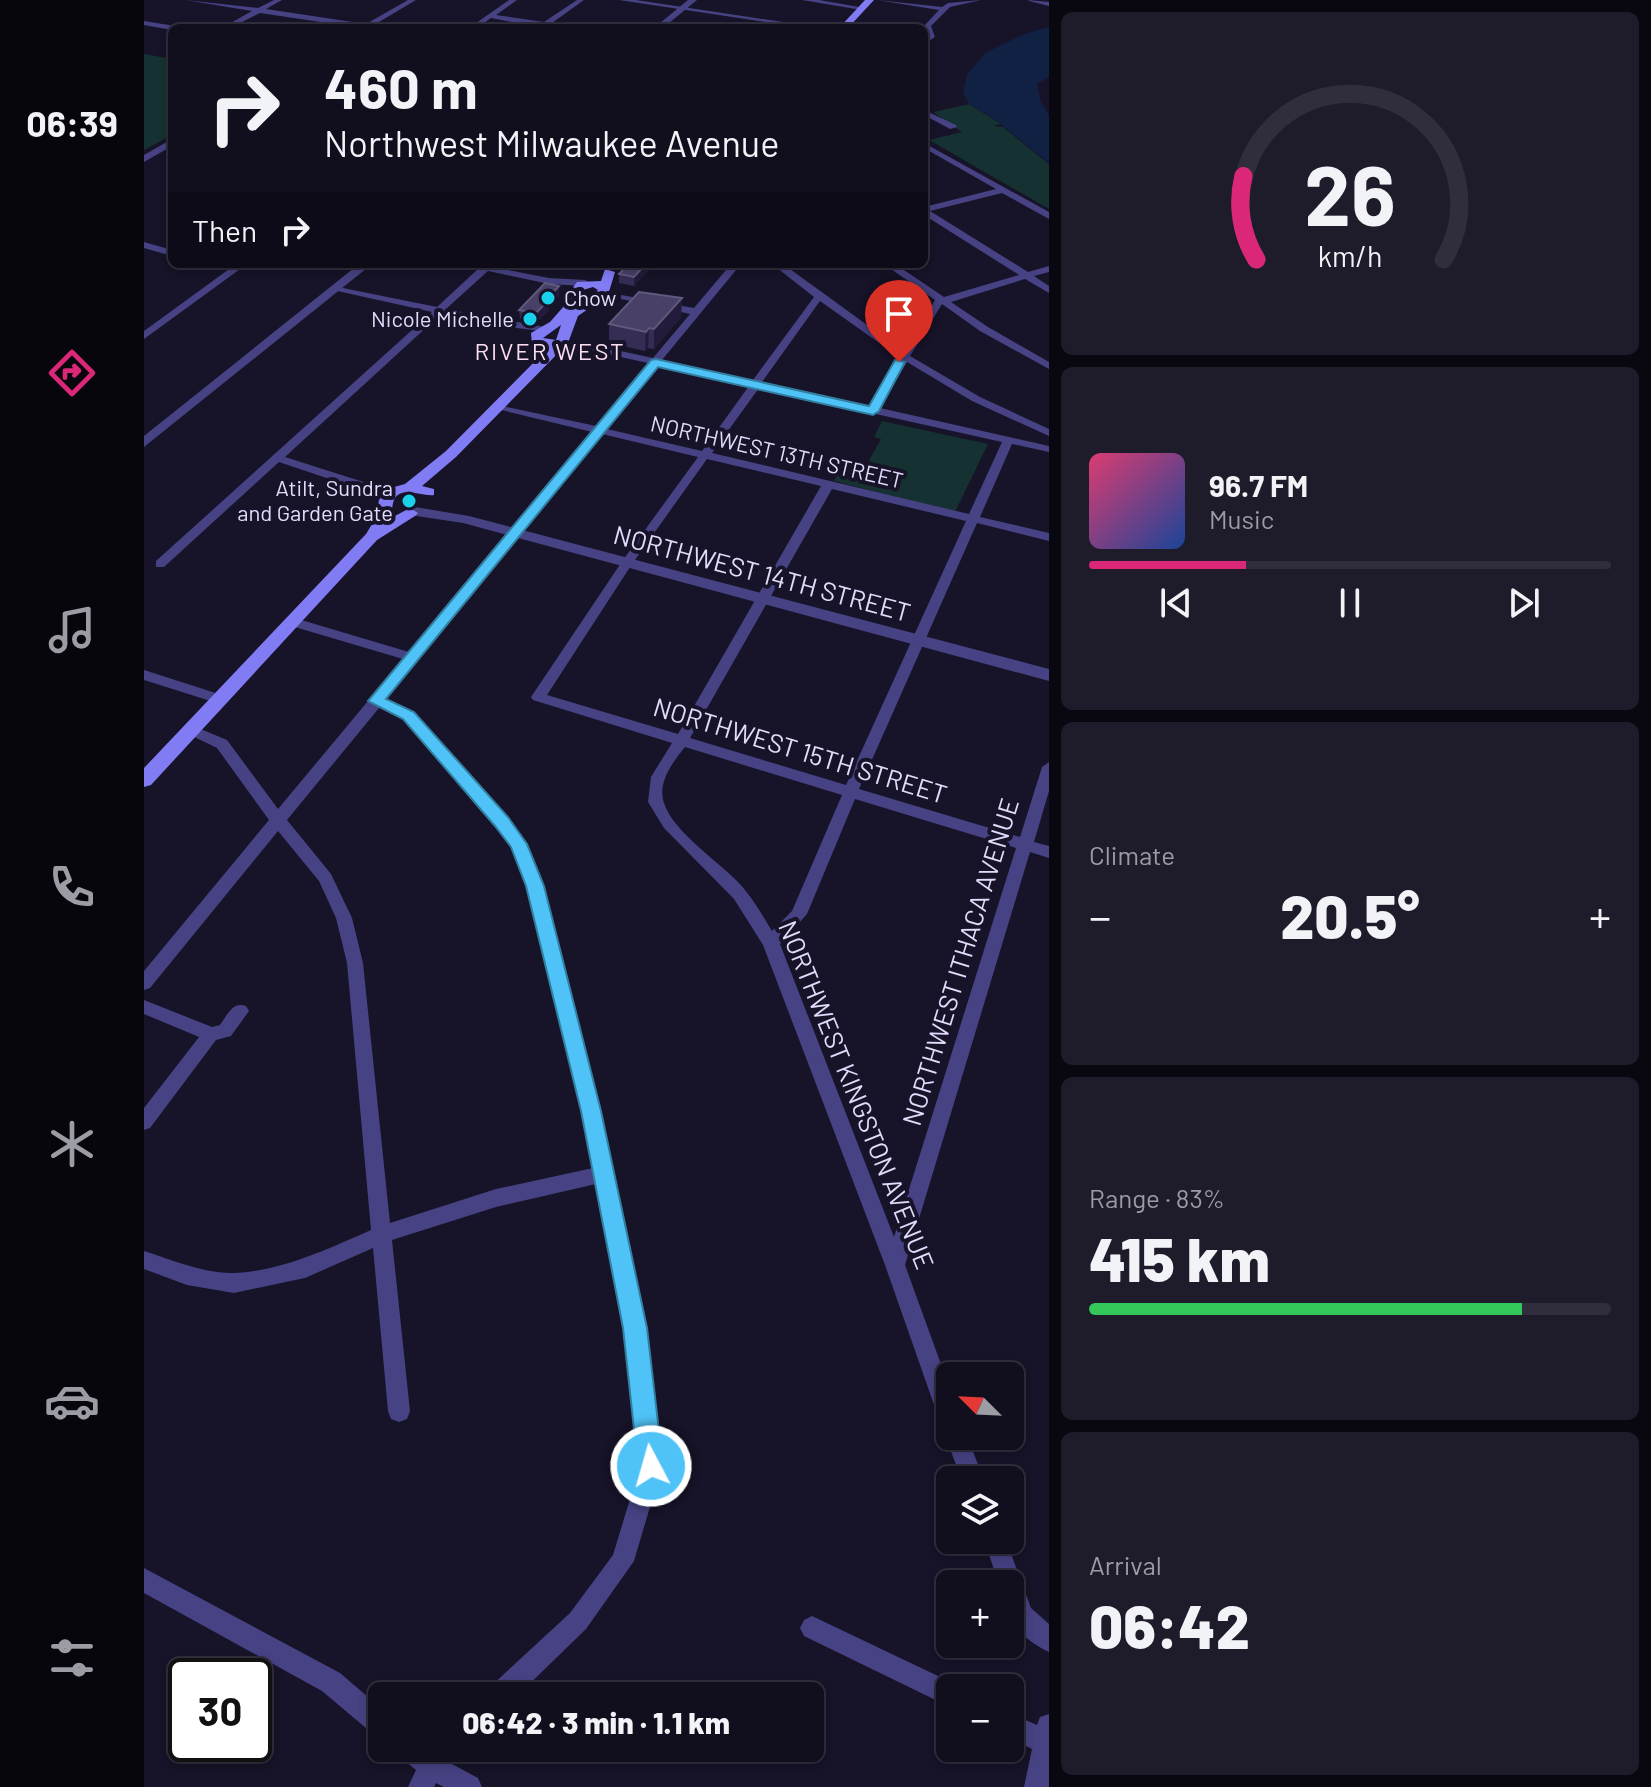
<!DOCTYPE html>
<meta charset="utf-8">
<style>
:root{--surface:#110e1e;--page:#1e1c2b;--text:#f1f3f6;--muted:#9c9ca4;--line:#302e3c;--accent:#db2777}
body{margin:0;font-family:Barlow,sans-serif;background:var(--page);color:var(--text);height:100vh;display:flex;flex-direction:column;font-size:30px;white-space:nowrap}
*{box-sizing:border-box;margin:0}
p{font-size:26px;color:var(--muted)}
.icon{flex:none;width:44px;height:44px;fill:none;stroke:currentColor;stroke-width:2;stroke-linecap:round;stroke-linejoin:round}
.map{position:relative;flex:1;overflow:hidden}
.drawer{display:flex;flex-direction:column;gap:12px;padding:12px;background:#090810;width:602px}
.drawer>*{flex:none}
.hud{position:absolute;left:24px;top:24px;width:760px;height:244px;border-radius:12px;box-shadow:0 4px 12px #0003,0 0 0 2px var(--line);background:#110e1e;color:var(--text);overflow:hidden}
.needle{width:52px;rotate:294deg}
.controls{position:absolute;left:792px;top:1362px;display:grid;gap:16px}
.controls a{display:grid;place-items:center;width:88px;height:88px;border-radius:12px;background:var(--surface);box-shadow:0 4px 12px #0003,0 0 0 2px var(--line);font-size:40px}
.speed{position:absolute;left:24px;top:1658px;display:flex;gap:16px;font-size:40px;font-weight:700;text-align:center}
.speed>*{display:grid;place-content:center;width:104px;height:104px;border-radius:50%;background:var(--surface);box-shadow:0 4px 12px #0003,0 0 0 2px var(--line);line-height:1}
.speed .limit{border:4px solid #111;border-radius:12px;background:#fff;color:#111}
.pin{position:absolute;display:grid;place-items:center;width:68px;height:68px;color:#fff;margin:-82px -34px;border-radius:50% 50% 50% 0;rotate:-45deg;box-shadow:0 0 8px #0007}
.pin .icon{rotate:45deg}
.me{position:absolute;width:88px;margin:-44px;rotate:354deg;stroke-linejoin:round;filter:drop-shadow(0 0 6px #0008)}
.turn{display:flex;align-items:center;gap:28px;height:168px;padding:0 24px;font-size:36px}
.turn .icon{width:104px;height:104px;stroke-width:2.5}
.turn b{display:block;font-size:56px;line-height:68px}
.then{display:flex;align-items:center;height:76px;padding:0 24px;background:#0003;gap:16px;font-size:30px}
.big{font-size:60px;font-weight:800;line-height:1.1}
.drawer .widget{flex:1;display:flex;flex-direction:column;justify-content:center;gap:12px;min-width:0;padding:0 28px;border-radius:12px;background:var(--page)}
.drawer .dial{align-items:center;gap:0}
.dial svg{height:208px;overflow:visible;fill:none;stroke:var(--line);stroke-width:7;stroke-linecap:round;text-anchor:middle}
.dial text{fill:var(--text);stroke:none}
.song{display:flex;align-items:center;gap:24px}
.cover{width:96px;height:96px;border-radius:12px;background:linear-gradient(135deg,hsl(340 70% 55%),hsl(220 70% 35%))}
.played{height:8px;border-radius:4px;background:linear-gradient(90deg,var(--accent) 30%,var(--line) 30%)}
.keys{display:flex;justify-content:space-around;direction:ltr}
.heat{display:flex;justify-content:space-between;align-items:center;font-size:44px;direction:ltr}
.charge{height:12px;border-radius:6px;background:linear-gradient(90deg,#34c759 83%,var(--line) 0)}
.trip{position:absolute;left:224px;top:1682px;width:456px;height:80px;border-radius:12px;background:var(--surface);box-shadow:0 4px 12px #0003,0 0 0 2px var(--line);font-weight:800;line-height:80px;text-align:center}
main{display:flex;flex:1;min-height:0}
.tabs{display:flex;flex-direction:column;width:144px;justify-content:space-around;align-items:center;background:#07060c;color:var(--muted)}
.tabs .icon{width:56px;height:56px}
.tabs .active{color:var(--accent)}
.tabs b{font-size:36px;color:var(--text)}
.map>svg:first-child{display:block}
.green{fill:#163131}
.water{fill:#102144}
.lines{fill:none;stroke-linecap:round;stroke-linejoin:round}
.minor{fill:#464283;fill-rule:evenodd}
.tertiary{fill:#464283;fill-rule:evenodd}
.secondary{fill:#827cf4;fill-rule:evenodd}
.wall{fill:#362d54}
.shaded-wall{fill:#221b3b}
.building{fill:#484066;stroke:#60587d;stroke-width:2}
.route{fill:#4fc3f7;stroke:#337fa1;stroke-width:2}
.poi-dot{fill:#19d1eb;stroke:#171328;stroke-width:3}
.labels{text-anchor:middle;stroke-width:8;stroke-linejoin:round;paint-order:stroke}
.far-poi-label{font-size:22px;fill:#e1dcfc;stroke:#171328;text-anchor:end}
.far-street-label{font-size:22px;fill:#e1dcfc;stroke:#171328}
.far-neighbourhood-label{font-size:24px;letter-spacing:2px;fill:#fcdef1;stroke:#171328}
.street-label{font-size:26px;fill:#e1dcfc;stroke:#171328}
</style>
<main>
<nav class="tabs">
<b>06:39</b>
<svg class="icon active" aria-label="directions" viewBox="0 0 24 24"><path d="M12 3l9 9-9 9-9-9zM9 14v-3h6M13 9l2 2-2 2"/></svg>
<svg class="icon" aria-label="music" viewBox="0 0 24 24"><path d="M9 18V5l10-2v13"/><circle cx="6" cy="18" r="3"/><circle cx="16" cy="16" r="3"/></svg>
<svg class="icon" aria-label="phone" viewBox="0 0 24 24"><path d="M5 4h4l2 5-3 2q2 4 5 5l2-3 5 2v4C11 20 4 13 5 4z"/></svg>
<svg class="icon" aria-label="climate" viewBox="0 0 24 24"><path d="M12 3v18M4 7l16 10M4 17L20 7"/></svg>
<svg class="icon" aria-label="car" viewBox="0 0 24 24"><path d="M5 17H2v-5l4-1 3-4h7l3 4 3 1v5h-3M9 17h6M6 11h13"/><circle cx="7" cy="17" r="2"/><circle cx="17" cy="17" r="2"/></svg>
<svg class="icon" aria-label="filters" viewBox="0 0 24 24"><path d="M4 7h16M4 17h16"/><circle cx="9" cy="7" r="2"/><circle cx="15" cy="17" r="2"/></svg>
</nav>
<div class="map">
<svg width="905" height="1787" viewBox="0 0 905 1787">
<rect width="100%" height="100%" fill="#171328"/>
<path class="green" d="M0 54 28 59V135L0 150Z
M825 104 857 124 849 126 859 127 905 164V209L785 140 818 132 789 112Z
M738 421 844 444 811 512 690 481 697 467 719 471 737 439 730 437Z"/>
<path class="water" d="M905 27V77L893 84 897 102 905 115V163L850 119 825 104 819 92 823 75 841 53 880 34Z"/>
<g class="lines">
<path class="minor" d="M41 0 114 8 130 0H138L122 9 222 24 264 0H272L230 25 236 28H217L116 13 86 28H78L108 11Z
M365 0H373L352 15 400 22 433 0H440L408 23 429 28H399L347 18 333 28H325Z
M475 0H492L679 28H661Z
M658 0H675L721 8 718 10Z
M733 0 798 7 804 3 837 0 806 7 787 26 791 37 780 44V39L783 36 780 26 795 10Z
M884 0 905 2V6L885 1Z
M0 21 31 26 34 28 28 30 0 25Z
M780 110 812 125 813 127 806 129 780 115Z
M780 143 905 212V219L858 193 786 211 884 272 905 266V272L890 276 905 286V293L881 279 807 302 844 327 905 362V369L836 331 798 304 766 356 836 397 905 429V436L828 401 763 362 736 408 905 446V452L868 444 836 517 905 533V541L833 523 715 789 876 837 898 767 905 762V791L890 842 905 846V858L886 852 761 1265 806 1389V1436H823L840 1480H818L801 1436 804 1429 798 1427 795 1419 741 1265 619 945 590 899 520 828 504 802 507 777 528 743 389 700 387 697 479 560 554 457 458 434 241 700 269 713 383 844 399 886 456 1111 501 1328 518 1466 490 1561 442 1629 373 1696H343L346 1687 426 1613 469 1555 496 1466 481 1328 452 1184 352 1207 248 1240 266 1411 263 1419 255 1422 247 1419 244 1411 229 1248 161 1278 90 1293 43 1285 0 1269V1251C28 1260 61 1274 91 1273 138 1271 186 1248 227 1230L203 963 192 918 175 881 134 831 6 988 0 990V971L125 820 73 748 42 733 40 730 47 725 83 740 134 809 259 659 144 625V619H154L265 652 448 432 349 408V404L452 426 504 363 444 350 412 347 408 346V342L444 344 509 358 546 314 477 299V295L550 308 587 264H597L518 360 609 380 670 297 628 264H639L759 351 791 300 740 264H751L800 297 875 275 780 215V207L852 189 780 148ZM676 301 755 357 726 406 618 382ZM514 366 605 386 558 451 463 429ZM615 388 858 442 825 514 568 453ZM563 459 677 486 534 734 403 695 488 564ZM688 489 822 521 702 785 546 738ZM235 708 259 719 368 847 383 886 438 1111 449 1168 352 1189 246 1223 219 963 208 918 187 874 143 820ZM541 747 698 795 648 911 628 931C617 913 607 895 592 880 572 860 528 830 520 803 513 782 529 762 541 747ZM711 799 872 848 750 1237 636 944 663 914Z
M0 242 28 250V256L0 248Z
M92 264H103L0 339V331Z
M317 264H351L349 267 405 278 441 280 446 283 441 286 405 284 344 271 302 309 401 327 406 330 405 332 349 325 297 314 141 457 232 486 246 496V502H238L224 492 135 462 20 567H12V561L288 312 189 290V286L293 307 334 269Z
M0 670 81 696 83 699 76 704 0 680Z
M0 1000 68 1027 76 1025C83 1015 89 1001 102 1006L105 1011 87 1036 72 1040 6 1128 0 1130V1108L55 1037 0 1014Z
M840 1540H862L887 1608 905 1624V1652C893 1647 870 1631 867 1617 864 1607 866 1594 866 1584H855Z
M0 1568 196 1673 238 1709V1737L229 1734 178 1691 0 1593Z
M668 1616 815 1686 806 1688V1707L660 1636 656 1628 660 1620Z
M866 1713 893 1725 896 1717 905 1714V1787H880L888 1749 866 1738Z
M253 1748H315L306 1763 334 1778 338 1787H300L292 1783 290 1787H264L272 1770 256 1757Z"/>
<path class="tertiary" d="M544 0H553L519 28H510Z
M28 139V146L0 162V155Z
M215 264H228L0 447V436Z
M271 507 325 516 905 669V681L319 523 266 515 263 512Z"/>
<path class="secondary" d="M721 0H730L704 28H695Z
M461 269 471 272 464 295 434 316 424 343 312 457 278 486 290 489V495C279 497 259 486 251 498 248 502 248 513 247 518L266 508 274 513 271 516 233 540 7 785 0 787V768L222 534 233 516 235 499 243 489 261 484 302 451 405 347 388 344 387 333 406 322 428 297 427 290 433 282 457 281ZM449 287 454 290 438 299 439 290ZM417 325 412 340 399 338Z"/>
</g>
<path class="wall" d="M510 264 490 286 475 283V274Z
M415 286V296L405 306V310L393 322 376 319 375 310Z
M538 298 537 317 510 349 504 348 501 351 465 343V324Z"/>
<path class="shaded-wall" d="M502 264H510L490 286V277Z
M415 286V296L405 306V310L393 322 392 313 402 300Z
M538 298 537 317 510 349V329Z
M505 328 504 348 501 351 502 332Z"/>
<path class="building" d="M485 264H502L490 277 475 274Z
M401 283 415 286 402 300H405L392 313 375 310Z
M495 292 538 298 510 329 505 328 502 332 465 324Z"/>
<path class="route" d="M512 359 725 406 751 360 761 362 735 411 729 415 514 367 242 699 270 712 364 817 383 844 400 886 457 1111 503 1328 519 1466 515 1475 507 1478 498 1475 494 1466 479 1328 437 1111 382 886 367 847 351 826 259 719 224 701 507 360Z"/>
<g class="poi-dot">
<circle cx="404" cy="298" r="8"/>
<circle cx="386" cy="319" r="8"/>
<circle cx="265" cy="501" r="8"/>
</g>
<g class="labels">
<g class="far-poi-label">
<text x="420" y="306" text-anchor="start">Chow</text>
<text x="370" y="327">Nicole Michelle</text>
<text x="249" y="496">Atilt, Sundra<tspan x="249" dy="25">and Garden Gate</tspan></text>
</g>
<g class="far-street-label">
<text transform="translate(633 452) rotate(13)" y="8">NORTHWEST 13TH STREET</text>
</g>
<g class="far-neighbourhood-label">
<text x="406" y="360">RIVER WEST</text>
</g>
<g class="street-label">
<text transform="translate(618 574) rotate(15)" y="9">NORTHWEST 14TH STREET</text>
<text transform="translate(656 751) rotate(17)" y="9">NORTHWEST 15TH STREET</text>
<text transform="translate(817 962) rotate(-73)" y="9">NORTHWEST ITHACA AVENUE</text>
<text transform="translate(712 1095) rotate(68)" y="9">NORTHWEST KINGSTON AVENUE</text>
</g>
</g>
</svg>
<div class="controls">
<a><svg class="needle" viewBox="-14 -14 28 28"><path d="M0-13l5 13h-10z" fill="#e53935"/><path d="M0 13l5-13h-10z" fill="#9c9ca4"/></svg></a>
<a><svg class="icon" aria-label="layers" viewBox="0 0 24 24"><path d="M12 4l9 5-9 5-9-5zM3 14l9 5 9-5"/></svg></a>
<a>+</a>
<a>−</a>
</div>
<div class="speed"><div class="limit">30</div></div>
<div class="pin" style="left:755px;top:362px;background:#d93025"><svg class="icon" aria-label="arrive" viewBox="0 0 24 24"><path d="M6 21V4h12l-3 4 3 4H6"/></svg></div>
<svg class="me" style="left:507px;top:1466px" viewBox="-20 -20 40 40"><circle r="17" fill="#4fc3f7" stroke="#fff" stroke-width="3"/><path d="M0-11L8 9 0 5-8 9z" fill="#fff"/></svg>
<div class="trip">06:42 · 3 min · 1.1 km</div>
<div class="hud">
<div class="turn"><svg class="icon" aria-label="right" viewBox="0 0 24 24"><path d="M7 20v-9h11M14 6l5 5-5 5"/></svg><div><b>460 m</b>Northwest Milwaukee Avenue</div></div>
<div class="then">Then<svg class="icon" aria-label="right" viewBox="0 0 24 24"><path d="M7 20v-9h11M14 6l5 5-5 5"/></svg></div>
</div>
</div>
<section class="drawer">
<div class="widget dial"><svg viewBox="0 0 100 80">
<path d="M14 69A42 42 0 1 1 86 69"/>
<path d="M14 69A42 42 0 0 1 9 37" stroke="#db2777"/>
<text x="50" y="56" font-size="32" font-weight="700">26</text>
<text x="50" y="72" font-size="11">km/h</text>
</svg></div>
<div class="widget">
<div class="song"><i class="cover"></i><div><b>96.7 FM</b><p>Music</p></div></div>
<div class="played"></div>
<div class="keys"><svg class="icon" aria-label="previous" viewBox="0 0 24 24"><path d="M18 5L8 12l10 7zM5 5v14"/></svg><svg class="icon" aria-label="pause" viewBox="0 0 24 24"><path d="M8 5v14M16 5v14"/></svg><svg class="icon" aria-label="next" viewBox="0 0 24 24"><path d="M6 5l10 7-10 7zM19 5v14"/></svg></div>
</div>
<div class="widget"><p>Climate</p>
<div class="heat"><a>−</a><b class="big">20.5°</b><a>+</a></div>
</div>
<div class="widget"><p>Range · 83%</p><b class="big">415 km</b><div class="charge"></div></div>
<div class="widget"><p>Arrival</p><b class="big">06:42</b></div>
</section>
</main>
